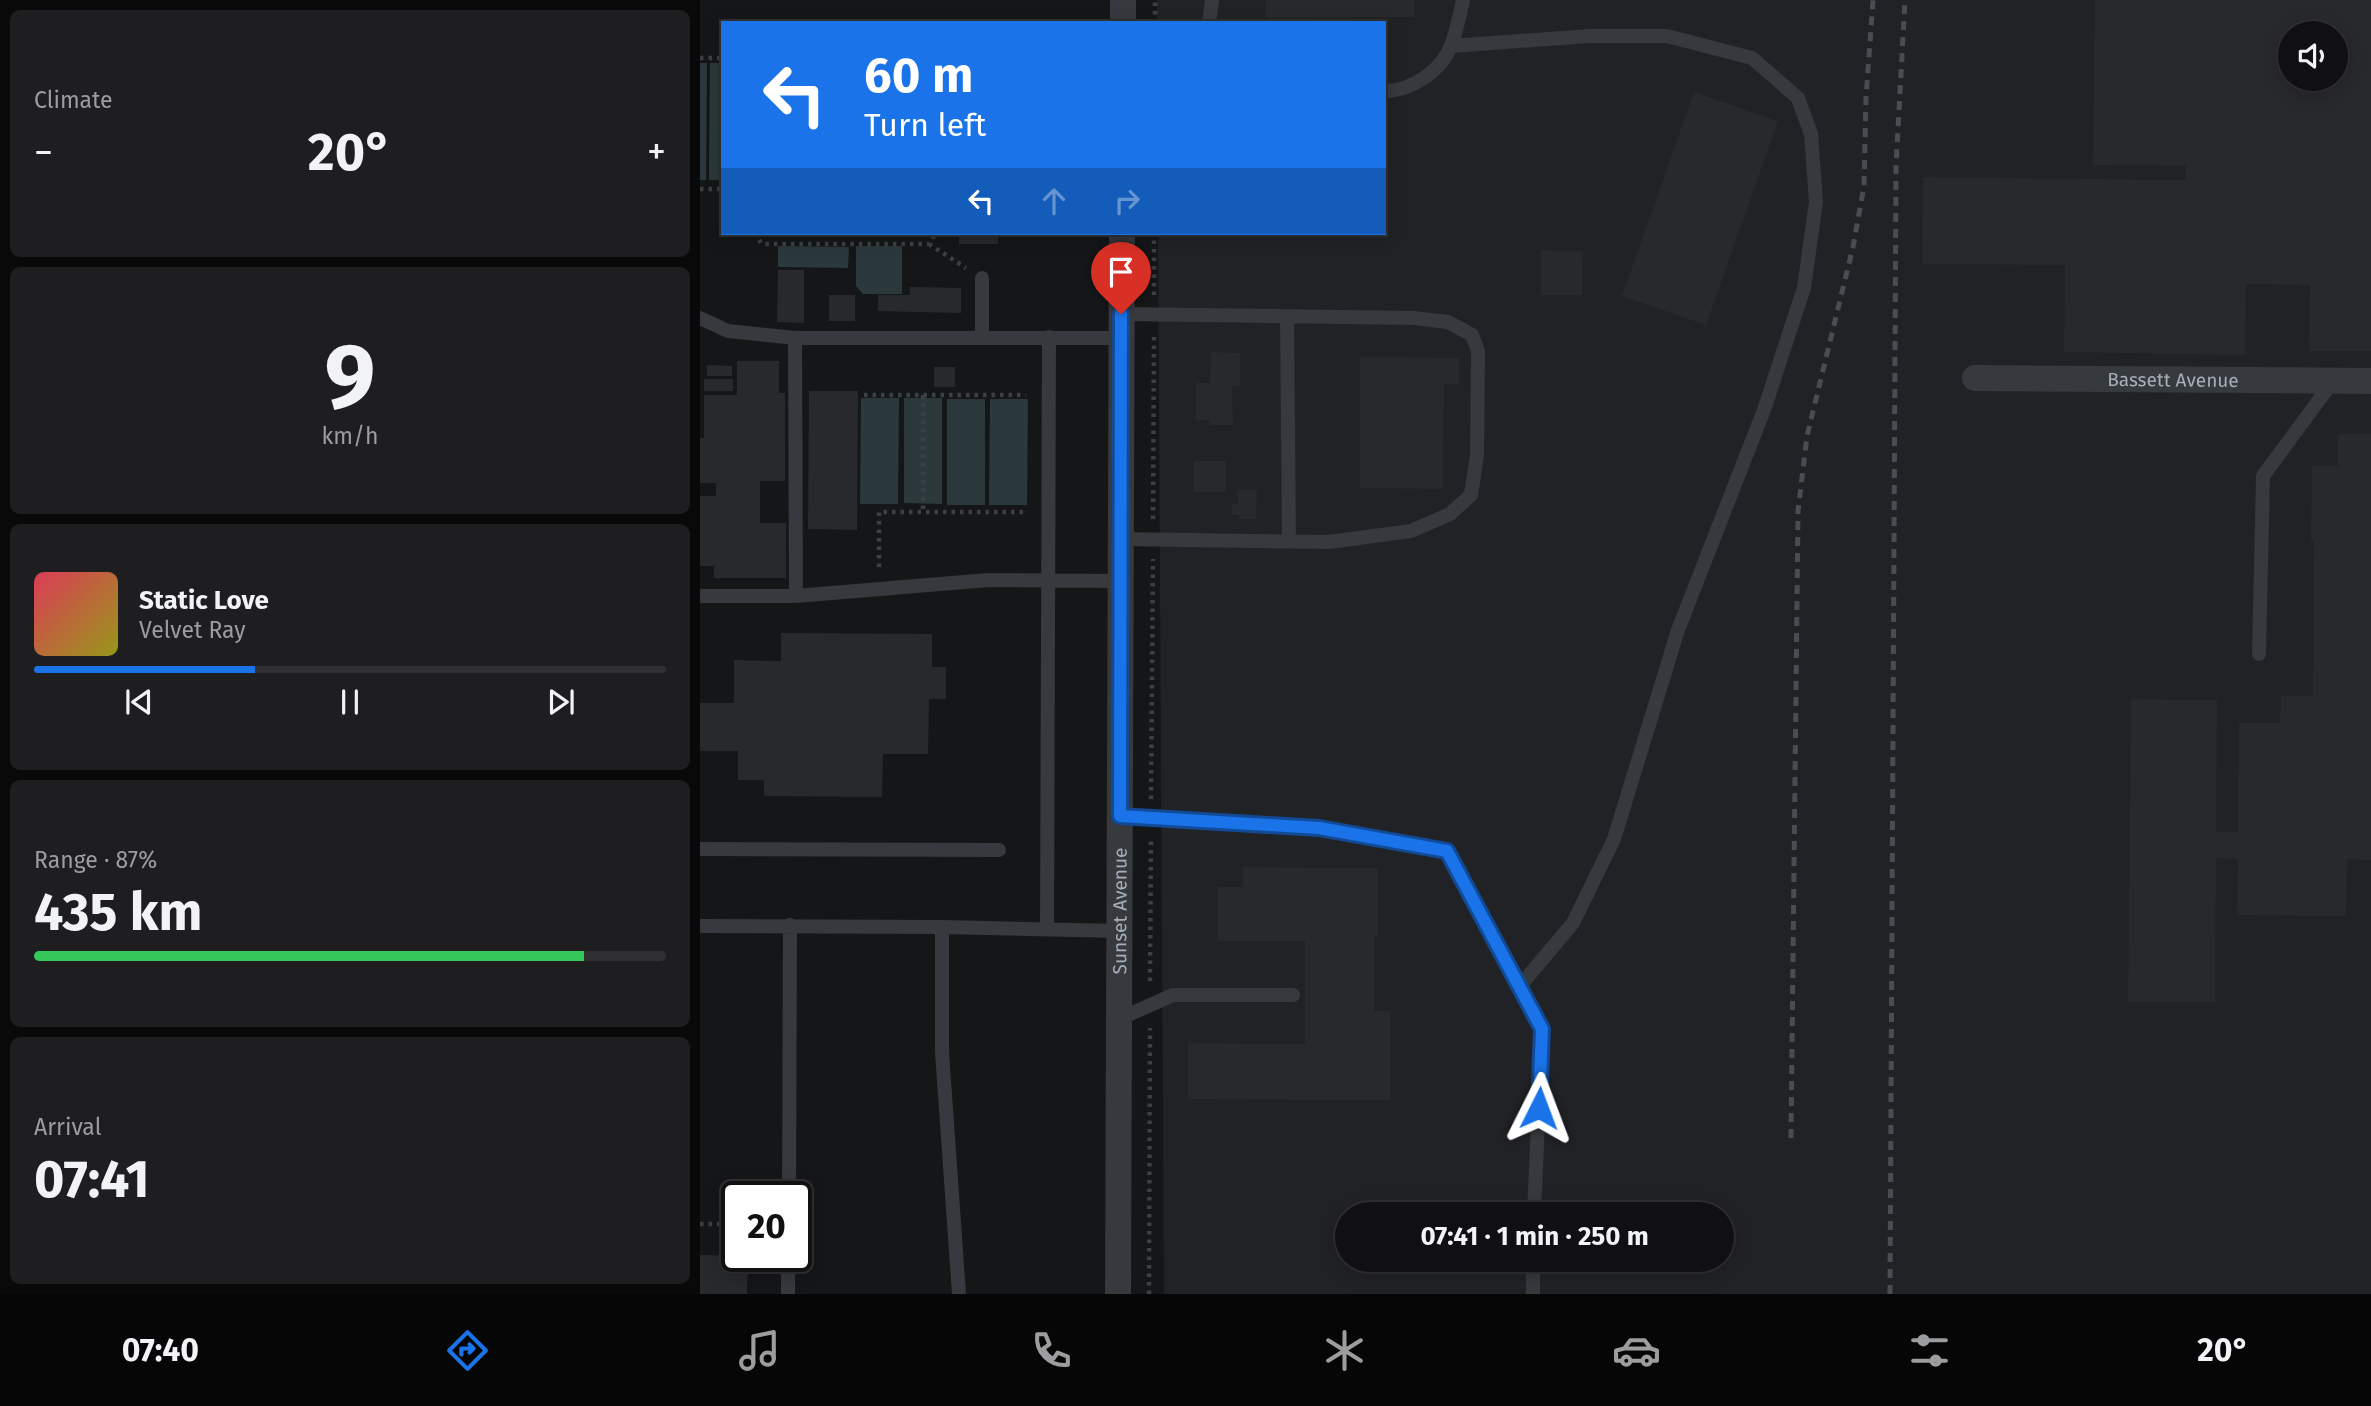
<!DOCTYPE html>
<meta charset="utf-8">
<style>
:root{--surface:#101012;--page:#1e1e20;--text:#f1f3f6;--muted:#9c9d9f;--line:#303032;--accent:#1a73e8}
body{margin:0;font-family:"Fira Sans",sans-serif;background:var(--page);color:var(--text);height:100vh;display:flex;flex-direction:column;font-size:26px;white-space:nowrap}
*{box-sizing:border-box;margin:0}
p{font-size:23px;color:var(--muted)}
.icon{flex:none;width:38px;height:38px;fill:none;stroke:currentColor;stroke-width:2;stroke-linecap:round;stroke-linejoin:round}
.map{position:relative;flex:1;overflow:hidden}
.drawer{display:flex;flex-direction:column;gap:10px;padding:10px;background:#09090a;width:700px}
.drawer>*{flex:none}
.guide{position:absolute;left:21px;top:21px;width:665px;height:214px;border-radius:0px;box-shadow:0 4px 18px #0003,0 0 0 2px var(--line);background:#1a73e8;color:#fff;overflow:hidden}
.tools{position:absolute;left:1578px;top:21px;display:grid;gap:14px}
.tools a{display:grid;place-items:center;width:70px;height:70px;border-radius:50%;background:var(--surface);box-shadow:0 4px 18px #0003,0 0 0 2px var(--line);font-size:35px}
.speed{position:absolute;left:21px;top:1181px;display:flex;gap:14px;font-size:35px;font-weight:700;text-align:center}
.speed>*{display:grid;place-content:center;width:91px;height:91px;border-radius:50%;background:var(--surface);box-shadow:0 4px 18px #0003,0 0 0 2px var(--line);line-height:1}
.speed .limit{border:4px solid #111;border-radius:10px;background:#fff;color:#111}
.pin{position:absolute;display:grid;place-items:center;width:60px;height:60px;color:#fff;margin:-72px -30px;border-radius:50% 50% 50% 0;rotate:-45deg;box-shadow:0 0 7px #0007}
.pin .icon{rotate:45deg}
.me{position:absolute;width:77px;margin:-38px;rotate:3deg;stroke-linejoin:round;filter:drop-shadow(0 0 5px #0008)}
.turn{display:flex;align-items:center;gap:24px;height:147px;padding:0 28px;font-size:32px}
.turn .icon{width:91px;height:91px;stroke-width:2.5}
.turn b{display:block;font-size:49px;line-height:60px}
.lanes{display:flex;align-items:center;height:66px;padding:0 28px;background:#0003;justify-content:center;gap:35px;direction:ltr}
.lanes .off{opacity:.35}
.big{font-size:52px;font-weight:700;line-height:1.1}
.drawer .tile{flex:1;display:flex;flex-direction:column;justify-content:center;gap:10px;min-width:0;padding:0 24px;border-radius:10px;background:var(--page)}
.drawer .dial{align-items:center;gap:0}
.dial b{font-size:91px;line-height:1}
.song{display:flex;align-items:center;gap:21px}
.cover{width:84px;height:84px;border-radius:10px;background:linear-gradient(135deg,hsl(350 70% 55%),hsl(60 70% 35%))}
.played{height:7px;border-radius:4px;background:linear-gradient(90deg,var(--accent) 35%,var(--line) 35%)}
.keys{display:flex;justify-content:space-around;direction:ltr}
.heat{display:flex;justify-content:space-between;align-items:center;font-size:38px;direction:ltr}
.charge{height:10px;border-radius:5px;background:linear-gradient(90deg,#34c759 87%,var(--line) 0)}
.trip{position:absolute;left:635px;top:1202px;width:399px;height:70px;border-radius:35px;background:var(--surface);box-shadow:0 4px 18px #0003,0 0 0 2px var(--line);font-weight:700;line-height:70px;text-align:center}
.tab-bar{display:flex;height:112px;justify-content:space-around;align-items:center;background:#060607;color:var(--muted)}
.tab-bar .icon{width:49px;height:49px}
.tab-bar .active{color:var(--accent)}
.tab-bar b{font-size:32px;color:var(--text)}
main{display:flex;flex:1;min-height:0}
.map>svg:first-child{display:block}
.built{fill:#212225;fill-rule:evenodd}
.water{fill:#2b383c}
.building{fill:#28292c;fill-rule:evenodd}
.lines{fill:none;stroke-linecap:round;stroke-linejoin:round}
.path{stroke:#3c4044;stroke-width:4.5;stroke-dasharray:3.5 5;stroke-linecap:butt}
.service{stroke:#36393d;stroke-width:14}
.minor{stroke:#36393d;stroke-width:26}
.rail{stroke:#494d52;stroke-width:5;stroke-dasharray:9 7;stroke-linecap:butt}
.route-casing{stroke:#114b97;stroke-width:18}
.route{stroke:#1a73e8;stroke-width:12}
.labels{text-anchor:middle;stroke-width:7;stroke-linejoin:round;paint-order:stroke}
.street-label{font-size:19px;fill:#a7b0b8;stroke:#101113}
</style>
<main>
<section class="drawer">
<div class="tile"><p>Climate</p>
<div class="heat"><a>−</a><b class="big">20°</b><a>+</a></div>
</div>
<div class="tile dial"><b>9</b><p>km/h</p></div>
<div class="tile">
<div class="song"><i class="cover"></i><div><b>Static Love</b><p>Velvet Ray</p></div></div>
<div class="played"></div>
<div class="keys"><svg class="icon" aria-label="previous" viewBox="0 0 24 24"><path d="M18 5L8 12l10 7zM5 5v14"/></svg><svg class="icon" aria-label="pause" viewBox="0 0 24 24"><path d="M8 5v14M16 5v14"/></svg><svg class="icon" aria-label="next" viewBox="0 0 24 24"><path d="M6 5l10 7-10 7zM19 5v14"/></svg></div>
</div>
<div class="tile"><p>Range · 87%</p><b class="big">435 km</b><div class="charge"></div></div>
<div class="tile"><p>Arrival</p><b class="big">07:41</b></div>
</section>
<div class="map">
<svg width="1671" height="1294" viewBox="0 0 1671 1294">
<rect width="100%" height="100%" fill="#151618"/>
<path class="built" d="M457 0H1671V1294H464L458 233H684V23H457ZM1591 33H1636V79H1591ZM648 1214H1022V1260H648Z"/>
<path class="water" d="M0 63H7L6 180H0Z
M10 63H23V180H9Z
M78 246 149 247 148 268 78 267Z
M156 246H202V294H163L156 286Z
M161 398H199L198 504H160Z
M204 398H242V504L204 503Z
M247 399H285V505H247Z
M290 399H328L327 505H289Z"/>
<path class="building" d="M566 0H714V17L566 18Z
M1395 0H1671V351H1609L1610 285 1546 284 1545 355 1364 352 1365 265 1222 264 1223 177 1486 180V166L1393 165ZM1591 33H1636V79H1591Z
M994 92 1078 121 1006 325 922 296Z
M259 233H298V244H259Z
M841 250 883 251 882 295H841Z
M78 270H104V323L77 322Z
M210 287 261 288V313L178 311V295H210Z
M129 295H155V321H129Z
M511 352 540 353V386H532L533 425H509V420L496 421V383H510Z
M660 357 759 358V384H744L743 489 660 488Z
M37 361H79V393H85V481H60V523H86V578H14V566H0V496H16V483H0V438H4V395H37Z
M7 365 32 366V376H7Z
M234 367H255V387H234Z
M4 379H33V391H4Z
M109 391H158L157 530 108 529Z
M1638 434H1671V860L1647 859 1646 916 1537 915 1538 859 1516 858 1515 1002H1428L1431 699 1517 700 1516 832H1538L1539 723H1580L1581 696H1613L1614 541H1611L1612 466H1638Z
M494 461H526V492H494Z
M538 490H557L556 519H538L539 515H532V504H538Z
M81 633 232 634V667H246V699H229L228 754H183L182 797 64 796V780H38V751H0V703H34V660L81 661Z
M543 867 678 868V937H674V1011H690V1100L488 1099V1043L605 1044V941H518V887H543Z
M0 1255 48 1256 47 1294H0Z"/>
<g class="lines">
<path class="path" d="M455 23V0
M0 58H23
M0 189H23
M54 233 62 244H229L236 233
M229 244 266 268
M454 295V233
M164 395H326
M223 395V512
M453 519 454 335
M179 567V512H325
M451 799 453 559
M450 981 451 839
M0 1224H37
M449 1294 450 1028"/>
<path class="service" d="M509 23 512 0
M751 46 890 36H967L1052 58 1098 98 1111 134 1116 202 1104 288 1064 410 978 630 914 839 873 923 820 986
M684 91C712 91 743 70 752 43 757 29 760 14 763 0
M282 278V338
M587 317 589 541
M0 318 28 331 95 338H421
M95 338 96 596
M420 539 629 542 711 531 750 514 771 495 777 455 778 351 772 335 748 322 714 318 421 314
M0 596H96L288 580 420 581
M1559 654 1563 476 1633 381
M420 816 619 828 747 851 842 1029 834 1214
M0 849 299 850
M0 926 242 927 419 931
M242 927V1052L259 1294
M347 929 349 337
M419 1019 473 995H593
M89 1197 90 925
M88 1294V1256
M833 1294V1260"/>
<g class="minor">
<path d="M423 23V0"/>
<path id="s1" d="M1275 378 1671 381"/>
<path id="s2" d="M418 1294 422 233"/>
</g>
<path class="rail" d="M1091 1138 1098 511 1107 436 1153 247 1164 186 1166 98 1173 0
M1190 1294 1196 166 1205 0"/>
</g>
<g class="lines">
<g class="route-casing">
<path id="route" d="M421 314 420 816 619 828 747 851 842 1029 839 1108"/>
</g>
<use href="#route" class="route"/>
</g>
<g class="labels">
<g class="street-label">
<text dy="7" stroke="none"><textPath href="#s1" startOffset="198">Bassett Avenue</textPath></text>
<text dy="7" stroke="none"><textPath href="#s2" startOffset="383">Sunset Avenue</textPath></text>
</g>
</g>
</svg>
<div class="tools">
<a><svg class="icon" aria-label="sound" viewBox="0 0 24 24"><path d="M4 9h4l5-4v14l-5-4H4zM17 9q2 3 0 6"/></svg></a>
</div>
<div class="speed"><div class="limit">20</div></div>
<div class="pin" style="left:421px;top:314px;background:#d93025"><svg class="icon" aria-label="arrive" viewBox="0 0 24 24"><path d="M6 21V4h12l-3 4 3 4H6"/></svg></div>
<svg class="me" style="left:839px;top:1108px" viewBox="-20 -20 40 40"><path d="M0-17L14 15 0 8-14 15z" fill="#1a73e8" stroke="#fff" stroke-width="4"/></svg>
<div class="trip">07:41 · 1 min · 250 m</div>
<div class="guide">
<div class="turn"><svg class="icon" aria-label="left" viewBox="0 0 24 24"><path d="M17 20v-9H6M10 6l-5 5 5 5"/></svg><div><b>60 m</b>Turn left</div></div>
<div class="lanes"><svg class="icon" aria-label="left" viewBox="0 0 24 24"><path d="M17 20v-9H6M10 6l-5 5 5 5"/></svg><svg class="icon off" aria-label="ahead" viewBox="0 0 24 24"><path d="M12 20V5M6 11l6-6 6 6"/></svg><svg class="icon off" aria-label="right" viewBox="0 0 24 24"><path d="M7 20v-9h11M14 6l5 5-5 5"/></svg></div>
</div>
</div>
</main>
<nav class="tab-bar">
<b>07:40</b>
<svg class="icon active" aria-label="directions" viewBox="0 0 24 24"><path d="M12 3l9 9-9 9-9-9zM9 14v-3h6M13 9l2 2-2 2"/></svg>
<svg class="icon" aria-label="music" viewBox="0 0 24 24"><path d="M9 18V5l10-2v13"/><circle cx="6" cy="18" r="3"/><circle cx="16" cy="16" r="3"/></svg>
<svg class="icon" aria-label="phone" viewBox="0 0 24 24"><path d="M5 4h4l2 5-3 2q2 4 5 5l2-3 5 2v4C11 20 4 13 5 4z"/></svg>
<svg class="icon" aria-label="climate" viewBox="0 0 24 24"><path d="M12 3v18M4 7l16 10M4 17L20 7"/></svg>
<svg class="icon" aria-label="car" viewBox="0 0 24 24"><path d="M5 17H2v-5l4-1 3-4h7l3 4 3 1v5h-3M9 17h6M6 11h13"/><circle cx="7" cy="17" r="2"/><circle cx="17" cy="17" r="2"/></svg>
<svg class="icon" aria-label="filters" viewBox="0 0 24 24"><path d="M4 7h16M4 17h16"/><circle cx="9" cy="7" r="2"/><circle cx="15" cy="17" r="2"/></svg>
<b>20°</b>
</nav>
